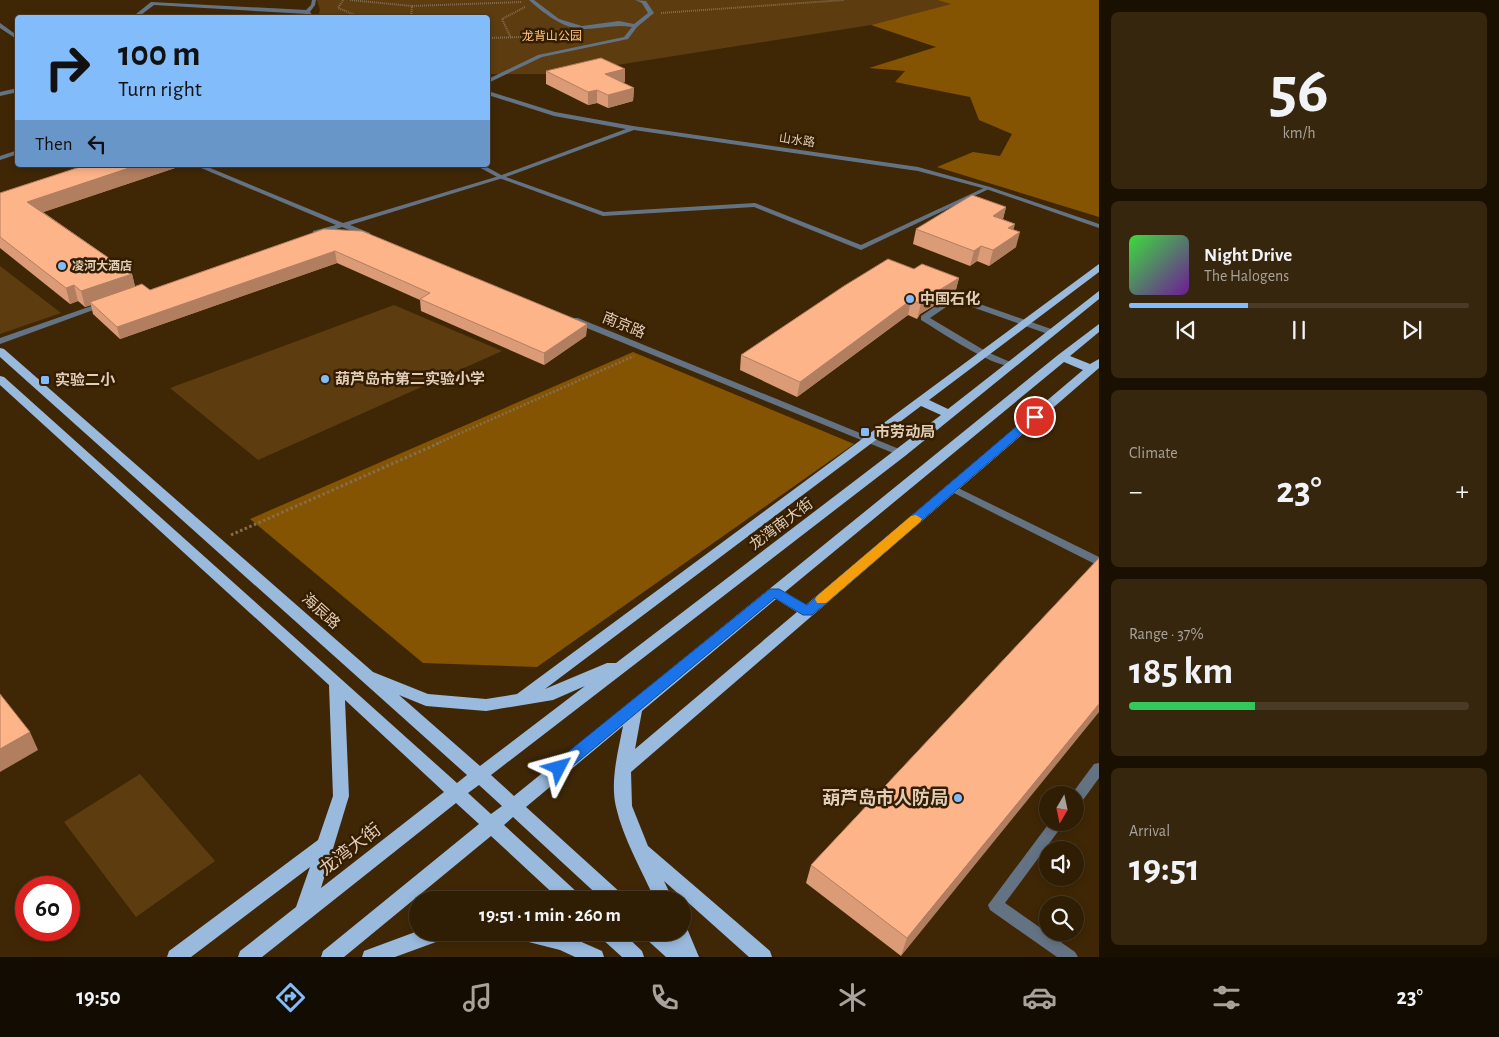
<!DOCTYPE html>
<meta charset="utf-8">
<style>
:root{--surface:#2f1d04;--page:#37260e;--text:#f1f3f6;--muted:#a7a29a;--line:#4a3b26;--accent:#82bcfa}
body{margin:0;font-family:"Alegreya Sans","Noto Sans SC",sans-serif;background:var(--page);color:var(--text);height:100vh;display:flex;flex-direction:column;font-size:19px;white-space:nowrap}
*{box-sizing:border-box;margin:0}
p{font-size:16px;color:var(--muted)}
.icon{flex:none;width:28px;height:28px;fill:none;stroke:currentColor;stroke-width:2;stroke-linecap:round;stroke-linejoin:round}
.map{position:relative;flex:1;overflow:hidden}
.details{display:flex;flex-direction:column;gap:12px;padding:12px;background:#1a1002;width:400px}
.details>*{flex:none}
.guide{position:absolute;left:15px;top:15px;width:475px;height:152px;border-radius:5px;box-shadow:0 2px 8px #0003,0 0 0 1px var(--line);background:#82bcfa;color:#111;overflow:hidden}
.needle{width:32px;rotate:189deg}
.fabs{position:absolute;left:1039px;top:786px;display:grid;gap:10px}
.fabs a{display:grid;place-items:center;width:45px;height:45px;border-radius:50%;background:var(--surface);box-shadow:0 2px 8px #0003,0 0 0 1px var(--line);font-size:25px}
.speed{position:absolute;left:15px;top:876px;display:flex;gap:10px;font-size:25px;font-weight:700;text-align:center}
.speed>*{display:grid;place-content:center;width:65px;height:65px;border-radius:50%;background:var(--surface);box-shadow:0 2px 8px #0003,0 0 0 1px var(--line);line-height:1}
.speed .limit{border:8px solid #d22;background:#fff;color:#111}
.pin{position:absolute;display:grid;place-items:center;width:42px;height:42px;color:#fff;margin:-21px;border:2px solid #fff;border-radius:50%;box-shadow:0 1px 5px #0007}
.me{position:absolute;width:55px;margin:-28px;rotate:51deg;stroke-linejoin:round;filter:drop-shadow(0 0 4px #0008)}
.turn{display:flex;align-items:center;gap:18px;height:105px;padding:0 20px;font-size:22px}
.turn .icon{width:65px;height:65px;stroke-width:2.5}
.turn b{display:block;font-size:35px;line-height:42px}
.then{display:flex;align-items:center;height:48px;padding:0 20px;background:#0003;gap:10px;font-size:19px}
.big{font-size:38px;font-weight:700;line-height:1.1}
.details .widget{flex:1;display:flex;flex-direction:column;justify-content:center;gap:8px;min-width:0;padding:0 18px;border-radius:8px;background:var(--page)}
.details .dial{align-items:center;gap:0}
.dial b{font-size:65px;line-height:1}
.song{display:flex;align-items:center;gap:15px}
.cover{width:60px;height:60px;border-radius:8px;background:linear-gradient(135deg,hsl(120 70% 55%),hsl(280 70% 35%))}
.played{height:5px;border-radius:2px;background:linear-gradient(90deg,var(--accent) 35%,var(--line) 35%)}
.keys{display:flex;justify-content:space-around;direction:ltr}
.heat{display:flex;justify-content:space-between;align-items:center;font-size:28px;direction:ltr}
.charge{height:8px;border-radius:4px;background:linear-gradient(90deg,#34c759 37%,var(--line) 0)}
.trip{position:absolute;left:409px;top:891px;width:282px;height:50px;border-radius:25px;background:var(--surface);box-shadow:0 2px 8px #0003,0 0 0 1px var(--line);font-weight:700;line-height:50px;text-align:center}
.tabs{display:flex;height:80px;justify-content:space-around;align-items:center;background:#130c02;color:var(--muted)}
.tabs .icon{width:35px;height:35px}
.tabs .current{color:var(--accent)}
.tabs b{font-size:22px;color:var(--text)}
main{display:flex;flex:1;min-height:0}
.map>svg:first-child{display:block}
.green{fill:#5d3d10}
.forest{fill:#845403}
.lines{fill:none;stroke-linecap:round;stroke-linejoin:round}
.path-far2{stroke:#846e52;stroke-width:2;stroke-dasharray:1 1;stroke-linecap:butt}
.path-far1{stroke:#846e52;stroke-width:2.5;stroke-dasharray:2 2;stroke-linecap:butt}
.path{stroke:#846e52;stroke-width:3;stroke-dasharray:2.5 2.5;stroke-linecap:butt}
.service{fill:#647384;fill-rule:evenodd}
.minor{fill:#647384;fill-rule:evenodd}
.tertiary{fill:#647384;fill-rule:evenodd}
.primary{fill:#99badd;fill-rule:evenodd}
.wall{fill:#da9b76}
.shaded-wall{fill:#b27e60}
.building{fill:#feb489;stroke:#b27e60}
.route{fill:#1a73e8;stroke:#114b97}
.slow{fill:#f59e0b}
.poi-dot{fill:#82bcfa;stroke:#341d00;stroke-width:2}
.labels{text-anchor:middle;stroke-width:5;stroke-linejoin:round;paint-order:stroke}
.far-park-label{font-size:12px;fill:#fec581;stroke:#341d00}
.far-street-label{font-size:12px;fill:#e1ceb8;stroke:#341d00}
.far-poi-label{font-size:12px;font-weight:bold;fill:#e1ceb8;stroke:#341d00;text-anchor:start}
.poi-label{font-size:15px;font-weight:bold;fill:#e1ceb8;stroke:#341d00;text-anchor:start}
.street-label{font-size:15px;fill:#e1ceb8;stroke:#341d00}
.near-poi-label{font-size:18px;font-weight:bold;fill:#e1ceb8;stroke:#341d00;text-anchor:end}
.near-street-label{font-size:18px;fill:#e1ceb8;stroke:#341d00}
</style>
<main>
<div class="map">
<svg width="1099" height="957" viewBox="0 0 1099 957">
<rect width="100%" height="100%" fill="#3f2706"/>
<path class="green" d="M317 0H937L952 4 871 25 560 74H488V18L319 17H317L320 10Z
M0 266 61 313 0 334Z
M394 305 502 351 258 460 170 388Z
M140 774 215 861 136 917 64 822Z"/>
<path class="forest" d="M937 0H1099V217L937 167 973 152 1000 156 1012 134 979 120 970 97 895 82 905 71 869 68 936 47 871 25 951 4Z
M633 352 854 444 537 667 423 663 250 519Z"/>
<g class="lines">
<path class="path-far2" d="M343 0 338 8 362 18
M350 0 412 6
M661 13 844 0
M411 18 412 6 522 2
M488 38 555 36 563 34
M511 38 502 19 525 7"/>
<path class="path-far1" d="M436 444 634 356"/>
<path class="path" d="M231 535 439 443"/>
<path class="service" d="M529 0H534L559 19 582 26 619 21 634 24 648 13 642 3 635 0 646 1 654 13 637 27 628 39 542 57 488 83V79L538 55 624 37 632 27C615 24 601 29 584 29 565 30 542 12 529 0Z
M951 296H957L1054 330 1055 332 1051 335 1048 334 955 301 930 318 987 352 1015 364 1014 366C994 369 940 331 921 320V316Z
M952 485 1099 557V566L948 490 947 488Z
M1099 763V778L1080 804 1075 806V795H1071L1094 764Z
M1050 822H1065L1005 903 1075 952 1078 957H1057L990 910 988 905Z"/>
<path class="minor" d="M151 2 307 10 310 12 307 14 154 5 137 18H131Z
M18 88V92L0 96V92Z
M475 165H483L503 176 604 212 755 203 861 245 986 187 991 188 861 250 754 207 603 216 499 178Z"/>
<path class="tertiary" d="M312 0H316L315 5 310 12 315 18H310L304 12 311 5Z
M0 23 18 36V40L0 28Z
M488 91 555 112 633 126 918 167 990 187 1099 224V228L986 189 918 171 634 130 503 178 350 225 370 233V237H367L342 227 319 235H313V231L336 225 194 165H203L343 223 499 176 626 129 554 116 488 95Z
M18 150V154L0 160V156Z
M100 303H103L107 305 0 344V338Z
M572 318H578L904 451 906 453 901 456 898 455 572 322Z"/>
<path class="primary" d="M1099 264V272L929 400 948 409 1099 291V299L905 456 491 775 514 796 1058 355 1099 324V332L1070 356 1090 364 1099 359V368L631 772 632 806 648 846 770 951 772 957H749L664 881 673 900H655C642 871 623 838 616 807 610 781 618 752 623 726L526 807 622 894 625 900H603L513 817 504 825 579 894 582 900H560L491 836 344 957H321L323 951 479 824 456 803 262 957H238L240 951 296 907 310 867 191 957H167L169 951 318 840 333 796 329 685 0 385V376L4 377 457 783 467 775 0 357V348L4 349 373 672 428 694 486 699 517 694ZM1064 362 1083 370 806 605 785 592ZM921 406 941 415 616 663H607L545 689ZM776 599 797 612 635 749 642 711ZM585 686 480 766 399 695 426 706 486 711 553 700ZM345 700 444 792 321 888 349 796ZM479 785 502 806 491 814 468 793Z
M682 925 686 926 699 957H666L645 938 643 932H666L673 939 670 932H682Z
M418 931 449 932 447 938 395 957H362L364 951Z
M511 932H559L602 951 604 957H575L560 950 513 938Z
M599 932H622L642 951 644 957H622L601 938Z"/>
</g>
<path class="wall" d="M546 71 625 82 622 83 634 88 633 101 608 108 597 103 588 105 546 84Z
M86 165H174L175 168 43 212 132 274 135 287 150 290 324 229 587 324 586 336 544 365 421 311 420 300 337 263 120 339 93 314 91 305 85 307 78 301 70 304 0 248V193Z
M1006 207 1003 219 1013 230 1016 247 989 266 977 261 970 266 913 244 916 229Z
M914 269 959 278 955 293 920 314 917 319 908 315 797 397 740 370 741 355Z
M1099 558 901 956 806 883 811 865Z"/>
<path class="shaded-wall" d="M625 69V82L604 87 605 74Z
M634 88 633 101 608 108V95Z
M597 90V103L588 105V92Z
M138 165H174L175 168 32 216 27 202Z
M1006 207 1002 222 993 216Z
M1015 224 1011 239 1008 228Z
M1020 232 1016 247 989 266 993 250Z
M981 246 977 261 970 266 974 251Z
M335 251 337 263 120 339 117 327Z
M132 274 136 290 90 302 91 305 85 307 81 291Z
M959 278 955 293 920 314 917 319 921 304 923 300Z
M74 285 78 301 70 304 66 288Z
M911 300 908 315 797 397 800 382Z
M587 324 586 336 544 365V353Z
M1099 704V712L901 956 907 938Z
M30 732 38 750 0 772V749Z"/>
<path class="building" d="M601 58 625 69 605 74 634 88 608 95 597 90 588 92 546 71Z
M86 165H138L27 202 132 274 81 291 74 285 66 288 0 237V193Z
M972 195 1006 207 993 216 1015 224 1008 228 1020 232 993 250 981 246 974 251 916 229Z
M324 229 362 231 587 324 544 353 420 299 430 293 335 251 117 327 90 302 142 284 150 290Z
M888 259 914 269 922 264 959 278 923 300 921 304 911 300 800 382 741 355 844 286Z
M1099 558V704L907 938 811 865Z
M0 694 30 732 0 749Z"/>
<path class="route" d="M1035 413 1039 414 1041 417 1039 419 812 615H803L775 598 564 773 559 775 553 773 551 768 553 764 770 589H779L807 605 1031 414Z"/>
<path class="slow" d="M916 515 922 519 920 522 826 603H817L815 599 817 596 911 516Z"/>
<g class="poi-dot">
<circle cx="62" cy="266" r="5"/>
<circle cx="910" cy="299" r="5"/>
<circle cx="325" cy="379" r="5"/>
<rect x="40" y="375" width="10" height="10" rx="2.5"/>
<rect x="860" y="427" width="10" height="10" rx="2.5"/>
<circle cx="958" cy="798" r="5"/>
</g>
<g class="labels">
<g class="far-park-label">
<text x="552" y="40">龙背山公园</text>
</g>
<g class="far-street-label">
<text transform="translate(797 140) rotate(8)" y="4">山水路</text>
</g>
<g class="far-poi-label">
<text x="72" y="270">凌河大酒店</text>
</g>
<g class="poi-label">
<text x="920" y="304">中国石化</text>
<text x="335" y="384">葫芦岛市第二实验小学</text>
<text x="55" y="385">实验二小</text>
<text x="875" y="437">市劳动局</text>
</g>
<g class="street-label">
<text transform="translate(624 325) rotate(22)" y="5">南京路</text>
<text transform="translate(781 524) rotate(-37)" y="5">龙湾南大街</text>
<text transform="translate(321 611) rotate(42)" y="5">海辰路</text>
</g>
<g class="near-poi-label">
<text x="948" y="804">葫芦岛市人防局</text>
</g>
<g class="near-street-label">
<text transform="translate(350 849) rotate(-38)" y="6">龙湾大街</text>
</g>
</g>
</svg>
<div class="fabs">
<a><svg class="needle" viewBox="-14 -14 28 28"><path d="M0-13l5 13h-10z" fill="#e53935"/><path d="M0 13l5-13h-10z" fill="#a7a29a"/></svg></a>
<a><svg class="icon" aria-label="sound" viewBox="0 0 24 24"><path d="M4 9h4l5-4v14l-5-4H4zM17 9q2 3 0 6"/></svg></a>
<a><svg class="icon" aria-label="search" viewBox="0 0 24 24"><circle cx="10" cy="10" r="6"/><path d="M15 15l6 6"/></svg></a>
</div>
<div class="speed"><div class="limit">60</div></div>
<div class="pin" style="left:1035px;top:417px;background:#d93025"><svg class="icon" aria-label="arrive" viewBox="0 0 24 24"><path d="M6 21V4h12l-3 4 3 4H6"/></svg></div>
<svg class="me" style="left:559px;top:768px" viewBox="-20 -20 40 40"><path d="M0-17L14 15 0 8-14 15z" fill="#1a73e8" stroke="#fff" stroke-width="4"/></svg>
<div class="trip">19:51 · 1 min · 260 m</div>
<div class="guide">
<div class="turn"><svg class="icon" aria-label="right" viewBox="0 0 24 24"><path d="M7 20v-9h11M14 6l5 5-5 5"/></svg><div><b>100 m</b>Turn right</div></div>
<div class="then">Then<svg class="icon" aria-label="left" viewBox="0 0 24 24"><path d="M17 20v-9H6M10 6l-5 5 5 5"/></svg></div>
</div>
</div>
<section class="details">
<div class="widget dial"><b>56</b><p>km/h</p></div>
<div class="widget">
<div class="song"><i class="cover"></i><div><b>Night Drive</b><p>The Halogens</p></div></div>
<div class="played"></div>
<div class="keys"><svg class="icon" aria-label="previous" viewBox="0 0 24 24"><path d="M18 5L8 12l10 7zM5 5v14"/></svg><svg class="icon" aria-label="pause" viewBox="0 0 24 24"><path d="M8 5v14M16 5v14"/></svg><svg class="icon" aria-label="next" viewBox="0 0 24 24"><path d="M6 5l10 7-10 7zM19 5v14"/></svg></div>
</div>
<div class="widget"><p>Climate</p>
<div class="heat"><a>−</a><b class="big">23°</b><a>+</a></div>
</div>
<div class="widget"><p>Range · 37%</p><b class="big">185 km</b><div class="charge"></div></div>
<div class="widget"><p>Arrival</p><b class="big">19:51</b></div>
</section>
</main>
<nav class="tabs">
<b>19:50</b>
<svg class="icon current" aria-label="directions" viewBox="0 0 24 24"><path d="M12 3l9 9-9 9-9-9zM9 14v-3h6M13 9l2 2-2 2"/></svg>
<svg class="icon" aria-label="music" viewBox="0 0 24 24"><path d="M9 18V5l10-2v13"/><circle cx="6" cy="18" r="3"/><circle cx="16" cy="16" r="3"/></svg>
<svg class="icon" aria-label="phone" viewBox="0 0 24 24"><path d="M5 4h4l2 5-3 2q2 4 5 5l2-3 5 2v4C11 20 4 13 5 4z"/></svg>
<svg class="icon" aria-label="climate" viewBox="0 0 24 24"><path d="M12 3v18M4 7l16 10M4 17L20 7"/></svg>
<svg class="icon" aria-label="car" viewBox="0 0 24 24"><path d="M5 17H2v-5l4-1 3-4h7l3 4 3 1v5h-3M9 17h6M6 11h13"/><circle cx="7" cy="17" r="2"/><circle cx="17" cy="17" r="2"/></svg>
<svg class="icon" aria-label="filters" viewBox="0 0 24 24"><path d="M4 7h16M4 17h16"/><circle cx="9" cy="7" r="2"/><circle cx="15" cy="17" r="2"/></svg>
<b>23°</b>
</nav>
